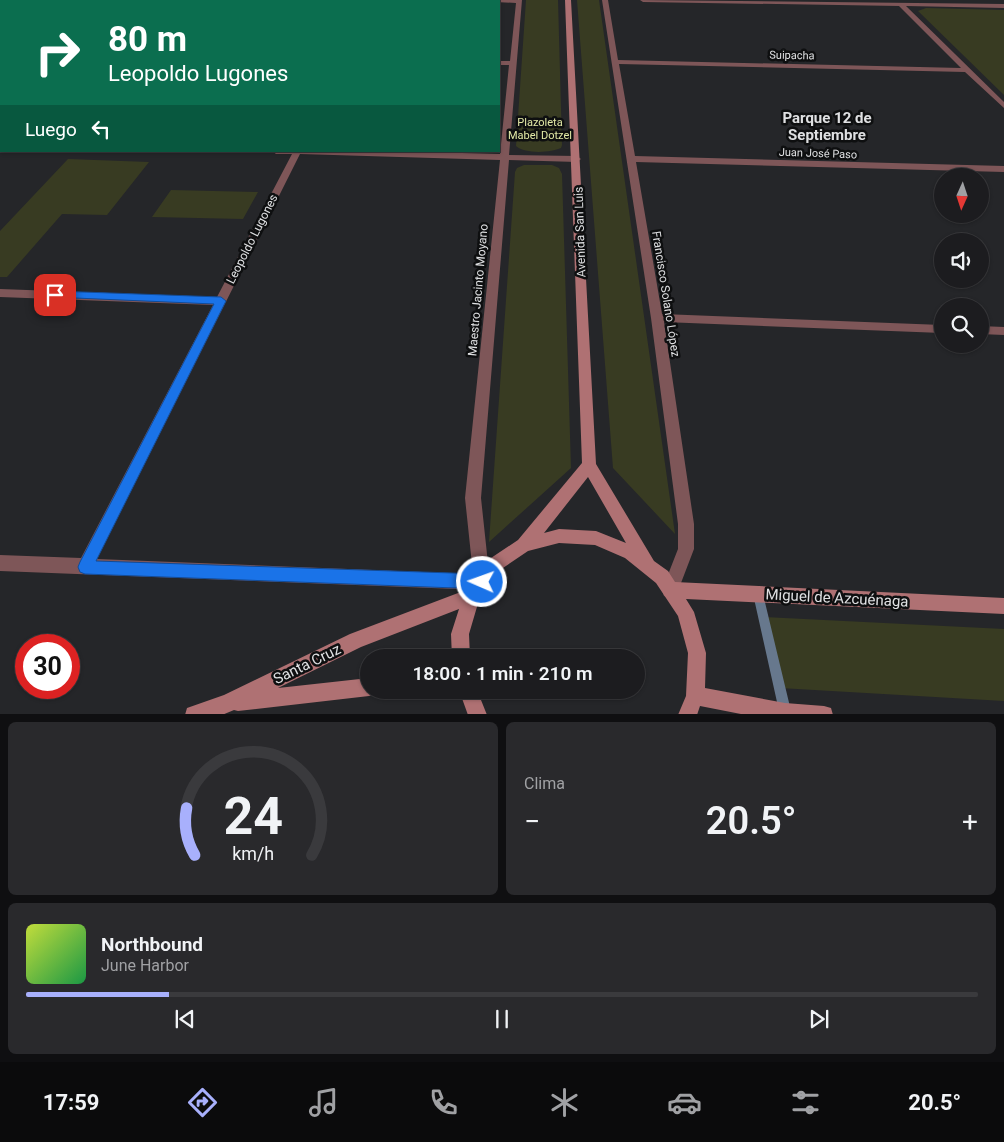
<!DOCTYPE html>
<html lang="es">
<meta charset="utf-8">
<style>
:root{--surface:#1c1c1f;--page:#29292c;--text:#f1f3f6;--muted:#a0a1a4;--line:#3a3a3d;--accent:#a8b0fc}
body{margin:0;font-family:Roboto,sans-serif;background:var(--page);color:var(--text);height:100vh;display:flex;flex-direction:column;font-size:19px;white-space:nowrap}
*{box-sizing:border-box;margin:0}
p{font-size:16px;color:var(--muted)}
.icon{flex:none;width:28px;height:28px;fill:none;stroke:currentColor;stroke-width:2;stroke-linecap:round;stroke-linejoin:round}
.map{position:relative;height:714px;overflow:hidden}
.side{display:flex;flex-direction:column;gap:8px;padding:8px;background:#0f0f11;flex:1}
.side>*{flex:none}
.guide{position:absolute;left:0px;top:0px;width:500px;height:152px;box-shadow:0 1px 4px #0004,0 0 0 1px var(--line);background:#0b6e4f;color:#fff;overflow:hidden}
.needle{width:32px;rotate:183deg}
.tools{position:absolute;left:934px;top:168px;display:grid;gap:10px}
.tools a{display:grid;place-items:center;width:55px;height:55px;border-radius:50%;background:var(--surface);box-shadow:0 1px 4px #0004,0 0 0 1px var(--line);font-size:25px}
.speed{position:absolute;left:15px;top:634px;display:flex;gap:10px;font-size:25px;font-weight:700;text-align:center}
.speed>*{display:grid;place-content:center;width:65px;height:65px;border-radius:50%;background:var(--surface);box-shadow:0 1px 4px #0004,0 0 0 1px var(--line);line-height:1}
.speed .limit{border:8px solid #d22;background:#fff;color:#111}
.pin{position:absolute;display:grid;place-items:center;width:42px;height:42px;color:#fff;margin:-21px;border-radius:10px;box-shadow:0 2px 8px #0006}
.me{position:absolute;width:55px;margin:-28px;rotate:272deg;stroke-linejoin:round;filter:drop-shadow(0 0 4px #0008)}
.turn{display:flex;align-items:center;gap:18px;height:105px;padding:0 25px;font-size:22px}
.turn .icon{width:65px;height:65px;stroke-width:2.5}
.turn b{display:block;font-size:35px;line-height:42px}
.then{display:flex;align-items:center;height:48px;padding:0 25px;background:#0003;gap:10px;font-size:19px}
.big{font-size:38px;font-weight:600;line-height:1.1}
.side .tile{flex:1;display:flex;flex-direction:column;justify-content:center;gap:8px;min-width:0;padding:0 18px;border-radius:8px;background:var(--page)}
.side .dial{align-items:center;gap:0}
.dial svg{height:130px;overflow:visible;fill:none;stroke:var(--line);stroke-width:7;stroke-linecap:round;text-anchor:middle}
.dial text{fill:var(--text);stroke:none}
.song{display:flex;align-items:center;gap:15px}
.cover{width:60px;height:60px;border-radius:8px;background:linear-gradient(135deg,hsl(70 70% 55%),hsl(140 70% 35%))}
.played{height:5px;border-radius:2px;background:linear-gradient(90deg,var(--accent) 15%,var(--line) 15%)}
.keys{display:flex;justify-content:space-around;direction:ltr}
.heat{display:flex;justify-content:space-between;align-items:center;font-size:28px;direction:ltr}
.side .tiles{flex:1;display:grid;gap:8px;grid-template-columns:1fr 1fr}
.tile:last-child{grid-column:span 2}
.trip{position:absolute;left:360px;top:649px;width:285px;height:50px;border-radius:25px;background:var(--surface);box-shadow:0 1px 4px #0004,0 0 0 1px var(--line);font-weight:600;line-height:50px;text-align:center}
.tab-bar{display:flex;height:80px;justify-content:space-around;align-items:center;background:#0b0b0c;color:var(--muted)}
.tab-bar .icon{width:35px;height:35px}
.tab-bar .active{color:var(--accent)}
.tab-bar b{font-size:22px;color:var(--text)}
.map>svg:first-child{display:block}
.green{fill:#383b22}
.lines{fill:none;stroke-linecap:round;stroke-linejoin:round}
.stream{fill:#67788d;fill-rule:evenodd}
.street{fill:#7e5658;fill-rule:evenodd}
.secondary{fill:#af7173;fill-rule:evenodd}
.route{fill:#1a73e8;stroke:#114b97}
.labels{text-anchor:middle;stroke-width:5;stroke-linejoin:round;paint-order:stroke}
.far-street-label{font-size:11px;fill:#dfe0e2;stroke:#0e0f10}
.far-park-label{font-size:11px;fill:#e2e9a6;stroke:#0e0f10}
.street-label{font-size:12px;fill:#dfe0e2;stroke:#0e0f10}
.far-district-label{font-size:15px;font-weight:bold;fill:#dfe0e2;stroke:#0e0f10}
.near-street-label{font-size:15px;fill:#dfe0e2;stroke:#0e0f10}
</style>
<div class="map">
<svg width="1004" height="715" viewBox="0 0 1004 715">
<rect width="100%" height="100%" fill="#252629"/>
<path class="green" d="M526 0H558L562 145 561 148C550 153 525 154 516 146Z
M577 0H599L675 534 613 468Z
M926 8 1004 10V95L918 11Z
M68 159 149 162 107 215 62 214 7 277H0V231Z
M524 165H552L559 168 562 174 571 468 489 542 515 172 517 168Z
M171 190 258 192 243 219 152 217Z
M764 617 1004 629V701L780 688Z"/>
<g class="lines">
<path class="stream" d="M0 88H1V91H0Z
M758 589 762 591 763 594 791 711 789 715H781L779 711 753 594 754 591Z"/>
<path class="street" d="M457 0H522L509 155 577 156 581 159 577 162 509 160 481 498 490 582 488 588 482 590 0 571V555L81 558 213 305 0 297V289L217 297 292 154H276L272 151H385L500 154 509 65H499V61H510L516 3ZM300 154 500 160 465 498 473 574 97 559Z
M602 0H608L618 60 961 68 899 6 643 2 640 0 1004 4V8L906 6 1004 102V108L965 72 619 64 635 156 1004 166V172L636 162 662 314 942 325V333L664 322 694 524V549L676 596 670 598 664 596 662 590 678 549V524L651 318Z
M0 141 1 142V148L0 147Z
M980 326 1004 327V335L980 334Z"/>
<path class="secondary" d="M565 0H571L596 464 654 561 668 571 675 582 1004 598V614L686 599 694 612 706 653 705 688 785 703 824 706 831 708 833 715H746L700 706 697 715H678L686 696 688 653 678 616 656 583 625 558 595 545 559 543 528 551 500 570 479 600 469 634 470 658H452L451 634 459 609 361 647 278 688 369 678V690H377L376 694 369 696 238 711 234 710 222 715H185L187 708 224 695 350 634 466 590 488 560 518 540 582 463ZM588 477 626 543 596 531 559 529 544 533Z
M459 690H477L487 715H468Z"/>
</g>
<path class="route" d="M55 291 221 297 226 301 96 561 482 574 487 577 489 582 487 587 482 589 85 574 80 572 78 567 80 562 214 304 52 297 50 295 52 292Z"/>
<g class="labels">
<g class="far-street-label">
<text transform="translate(792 55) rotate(1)" y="4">Suipacha</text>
<text transform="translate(818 153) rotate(2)" y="4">Juan José Paso</text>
</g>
<g class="far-park-label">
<text x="540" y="126">Plazoleta<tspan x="540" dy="13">Mabel Dotzel</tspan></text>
</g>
<g class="street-label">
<text transform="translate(580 232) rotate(-92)" y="4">Avenida San Luis</text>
<text transform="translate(252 239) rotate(-63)" y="4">Leopoldo Lugones</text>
<text transform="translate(478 290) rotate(-85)" y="4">Maestro Jacinto Moyano</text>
<text transform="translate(666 294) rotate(81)" y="4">Francisco Solano López</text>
</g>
<g class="far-district-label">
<text x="827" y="123">Parque 12 de<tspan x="827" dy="17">Septiembre</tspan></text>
</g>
<g class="near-street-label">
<text transform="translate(837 598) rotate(3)" y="5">Miguel de Azcuénaga</text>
<text transform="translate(307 664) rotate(-26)" y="5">Santa Cruz</text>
</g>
</g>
</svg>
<div class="tools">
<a><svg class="needle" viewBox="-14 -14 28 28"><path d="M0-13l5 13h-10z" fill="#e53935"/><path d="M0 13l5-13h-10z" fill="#a0a1a4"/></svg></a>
<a><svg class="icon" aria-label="sound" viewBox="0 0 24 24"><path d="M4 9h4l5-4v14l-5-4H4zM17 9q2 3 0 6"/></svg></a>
<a><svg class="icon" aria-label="search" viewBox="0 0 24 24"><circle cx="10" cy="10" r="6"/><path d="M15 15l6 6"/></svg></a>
</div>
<div class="speed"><div class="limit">30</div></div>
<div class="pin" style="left:55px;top:295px;background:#d93025"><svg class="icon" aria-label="arrive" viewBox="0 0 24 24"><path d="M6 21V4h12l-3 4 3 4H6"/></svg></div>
<svg class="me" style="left:482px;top:582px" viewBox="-20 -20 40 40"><circle r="17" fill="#1a73e8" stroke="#fff" stroke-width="3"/><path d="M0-11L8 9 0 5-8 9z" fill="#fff"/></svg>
<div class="trip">18:00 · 1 min · 210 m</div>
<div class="guide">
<div class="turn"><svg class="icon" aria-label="right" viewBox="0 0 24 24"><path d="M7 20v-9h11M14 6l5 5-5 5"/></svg><div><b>80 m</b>Leopoldo Lugones</div></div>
<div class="then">Luego<svg class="icon" aria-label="left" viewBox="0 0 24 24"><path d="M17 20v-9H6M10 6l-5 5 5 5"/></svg></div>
</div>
</div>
<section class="side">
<div class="tiles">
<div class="tile dial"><svg viewBox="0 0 100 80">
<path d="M14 69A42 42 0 1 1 86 69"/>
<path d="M14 69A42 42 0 0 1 9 40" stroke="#a8b0fc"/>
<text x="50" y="56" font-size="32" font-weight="700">24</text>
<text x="50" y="72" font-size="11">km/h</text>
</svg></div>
<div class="tile"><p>Clima</p>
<div class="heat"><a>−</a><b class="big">20.5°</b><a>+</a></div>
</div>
<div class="tile">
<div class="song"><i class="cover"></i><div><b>Northbound</b><p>June Harbor</p></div></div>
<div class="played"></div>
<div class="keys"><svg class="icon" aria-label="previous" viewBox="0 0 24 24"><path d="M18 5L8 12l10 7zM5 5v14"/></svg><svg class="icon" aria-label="pause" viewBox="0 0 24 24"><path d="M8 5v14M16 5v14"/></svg><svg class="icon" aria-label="next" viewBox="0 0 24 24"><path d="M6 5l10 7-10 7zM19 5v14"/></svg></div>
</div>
</div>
</section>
<nav class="tab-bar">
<b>17:59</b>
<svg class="icon active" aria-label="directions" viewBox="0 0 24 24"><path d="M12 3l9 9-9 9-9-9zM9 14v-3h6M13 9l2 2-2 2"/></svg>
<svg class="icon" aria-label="music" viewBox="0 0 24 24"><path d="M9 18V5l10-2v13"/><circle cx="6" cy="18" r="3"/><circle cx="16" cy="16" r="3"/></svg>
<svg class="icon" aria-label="phone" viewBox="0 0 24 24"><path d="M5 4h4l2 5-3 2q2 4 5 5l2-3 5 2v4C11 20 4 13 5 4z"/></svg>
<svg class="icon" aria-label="climate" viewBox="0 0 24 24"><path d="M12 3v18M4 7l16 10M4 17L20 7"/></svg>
<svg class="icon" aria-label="car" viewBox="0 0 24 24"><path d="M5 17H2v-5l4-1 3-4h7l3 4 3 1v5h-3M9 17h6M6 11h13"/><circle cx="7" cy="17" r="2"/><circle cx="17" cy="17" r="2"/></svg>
<svg class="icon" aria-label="filters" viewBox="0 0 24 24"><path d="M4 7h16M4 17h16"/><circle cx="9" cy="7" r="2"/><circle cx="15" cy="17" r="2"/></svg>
<b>20.5°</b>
</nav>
